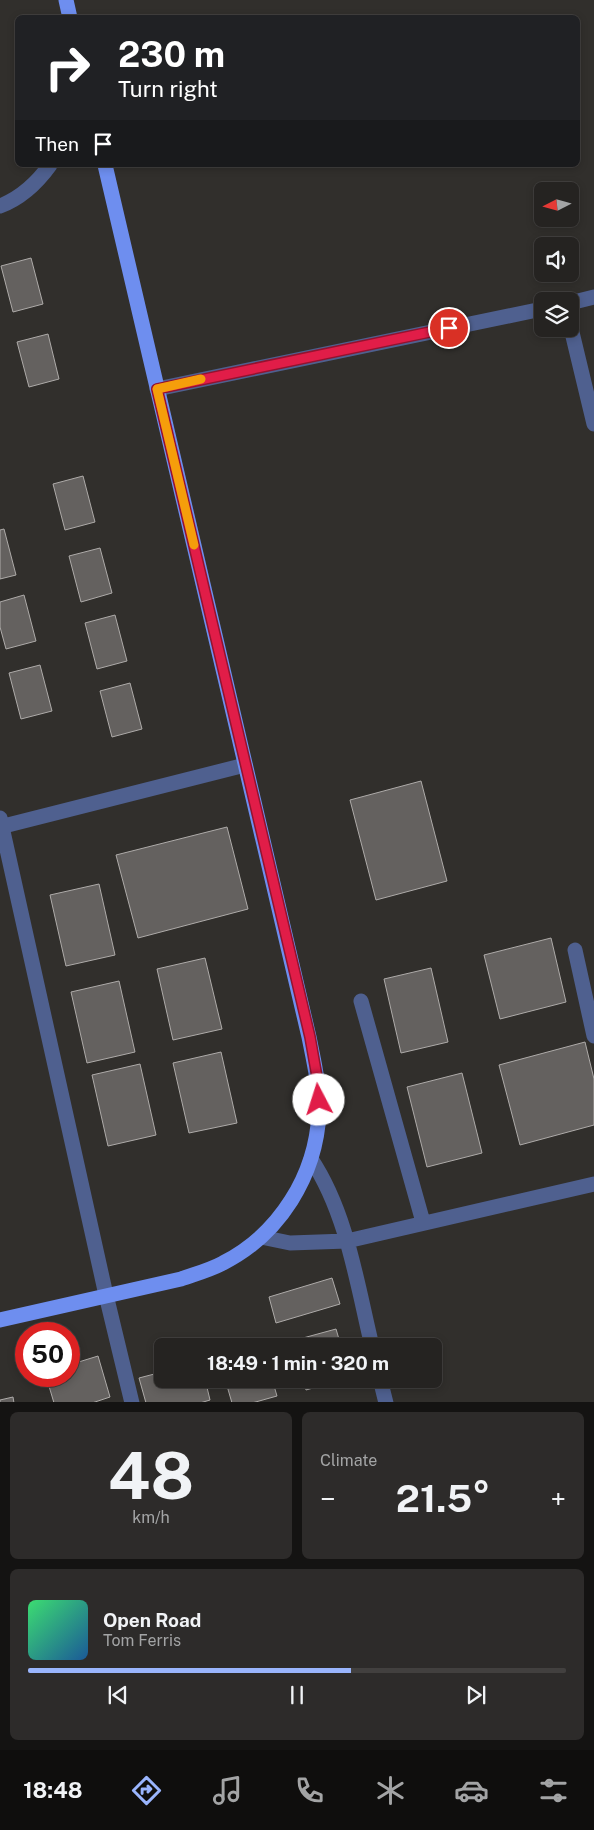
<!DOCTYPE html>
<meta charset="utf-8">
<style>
:root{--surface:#252321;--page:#2d2b2a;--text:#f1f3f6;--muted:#a3a4a5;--line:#42403f;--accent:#9ab5fd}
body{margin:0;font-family:"Public Sans",sans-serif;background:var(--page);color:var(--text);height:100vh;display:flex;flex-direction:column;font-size:19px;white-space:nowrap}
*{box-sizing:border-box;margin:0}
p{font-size:16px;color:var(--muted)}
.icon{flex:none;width:28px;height:28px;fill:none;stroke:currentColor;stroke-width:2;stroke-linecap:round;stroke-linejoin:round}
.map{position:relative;height:1402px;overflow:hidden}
.sheet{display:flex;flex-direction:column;gap:10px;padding:10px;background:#141312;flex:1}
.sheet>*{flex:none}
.guide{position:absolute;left:15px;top:15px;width:565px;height:152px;border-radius:8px;box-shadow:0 2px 8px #0003,0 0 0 1px var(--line);background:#202124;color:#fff;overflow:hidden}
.needle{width:32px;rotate:264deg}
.fabs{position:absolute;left:534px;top:182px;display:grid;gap:10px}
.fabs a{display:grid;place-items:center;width:45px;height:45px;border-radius:8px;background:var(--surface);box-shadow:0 2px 8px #0003,0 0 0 1px var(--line);font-size:25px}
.speed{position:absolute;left:15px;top:1322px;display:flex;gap:10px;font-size:25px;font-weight:700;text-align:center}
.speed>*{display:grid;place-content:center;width:65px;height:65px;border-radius:50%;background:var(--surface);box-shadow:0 2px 8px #0003,0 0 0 1px var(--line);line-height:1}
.speed .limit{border:8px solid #d22;background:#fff;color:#111}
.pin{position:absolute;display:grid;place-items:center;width:42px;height:42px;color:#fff;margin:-21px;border:2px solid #fff;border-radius:50%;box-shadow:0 1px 5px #0007}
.me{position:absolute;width:55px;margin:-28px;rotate:355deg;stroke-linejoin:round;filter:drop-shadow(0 0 4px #0008)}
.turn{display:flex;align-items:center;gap:18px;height:105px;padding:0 20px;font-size:22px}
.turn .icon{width:65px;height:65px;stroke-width:2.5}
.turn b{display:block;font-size:35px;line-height:42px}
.then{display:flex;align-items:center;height:48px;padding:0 20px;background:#0003;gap:10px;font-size:19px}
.big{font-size:38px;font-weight:700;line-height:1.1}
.sheet .widget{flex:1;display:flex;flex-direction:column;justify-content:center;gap:8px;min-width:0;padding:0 18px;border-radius:8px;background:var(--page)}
.sheet .dial{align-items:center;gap:0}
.dial b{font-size:65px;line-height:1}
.song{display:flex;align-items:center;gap:15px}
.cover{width:60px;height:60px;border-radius:8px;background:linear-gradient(135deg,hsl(140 70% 55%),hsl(210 70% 35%))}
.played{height:5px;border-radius:2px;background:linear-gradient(90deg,var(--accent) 60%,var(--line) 60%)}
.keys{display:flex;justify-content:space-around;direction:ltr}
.heat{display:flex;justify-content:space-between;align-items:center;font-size:28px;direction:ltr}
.sheet .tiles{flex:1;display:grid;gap:10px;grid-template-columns:1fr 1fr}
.widget:last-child{grid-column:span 2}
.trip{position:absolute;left:154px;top:1338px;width:288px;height:50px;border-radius:8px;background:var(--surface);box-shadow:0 2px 8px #0003,0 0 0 1px var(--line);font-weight:700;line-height:50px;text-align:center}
.menu{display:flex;height:80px;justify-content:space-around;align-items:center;background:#0f0e0d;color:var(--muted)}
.menu .icon{width:35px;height:35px}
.menu .selected{color:var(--accent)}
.menu b{font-size:22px;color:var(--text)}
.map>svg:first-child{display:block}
.building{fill:#64615f;stroke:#aeaba9}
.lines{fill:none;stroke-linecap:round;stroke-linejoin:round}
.minor{stroke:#4f608f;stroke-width:15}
.major{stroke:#6e8eef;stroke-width:15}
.route-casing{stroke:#92132f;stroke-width:12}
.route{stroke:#e11d48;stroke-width:9}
.slow{stroke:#f59e0b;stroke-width:9}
</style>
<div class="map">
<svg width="594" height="1403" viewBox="0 0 594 1403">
<rect width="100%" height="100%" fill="#312f2c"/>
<path class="building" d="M31 258 43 304 13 312 1 266Z
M48 334 59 379 29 387 17 342Z
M83 476 95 522 65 530 53 484Z
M4 529 16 575 0 579V530Z
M100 548 112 593 81 602 69 556Z
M24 595 36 641 6 649 0 627V602Z
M115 615 127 661 97 669 85 623Z
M40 665 52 711 21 719 9 673Z
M130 683 142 729 112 737 100 691Z
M421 781 447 881 376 900 350 800Z
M227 827 248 909 138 938 116 855Z
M99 884 115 955 66 966 50 895Z
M551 938 566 1002 500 1019 484 955Z
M205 958 222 1029 173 1040 157 969Z
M431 968 448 1042 401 1053 384 979Z
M119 981 135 1052 87 1063 71 992Z
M585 1042 594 1079V1125L520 1145 499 1065Z
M221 1052 237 1123 189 1133 173 1063Z
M140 1064 156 1135 108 1146 92 1075Z
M462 1073 482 1153 427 1167 407 1087Z
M332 1278 340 1304 276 1323 269 1297Z
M336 1329 341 1346H294L292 1341Z
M98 1356 110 1397 92 1403H54L46 1376H69V1365Z
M162 1372V1379H205L210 1400 200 1403H146L139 1378Z
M225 1379H272L277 1396 252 1403H232Z
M303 1379H345L306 1390Z
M13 1397 14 1403H0V1400Z"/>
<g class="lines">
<path class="minor" d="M0 206C21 198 37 183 50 165
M570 303 594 297
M570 324 594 424
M157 389 542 309
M0 818 106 1295 132 1403
M0 827 245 765
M575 950 594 1036
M361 1001 423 1222
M311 1159C347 1213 357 1284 372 1346
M261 1237 290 1243 347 1241 594 1184
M380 1379 386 1403"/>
<path class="major" d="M66 0 70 18
M0 1320 181 1279C195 1274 210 1270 223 1263 280 1234 316 1175 319 1113 320 1087 314 1062 309 1037L105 165"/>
</g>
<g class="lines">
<g class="route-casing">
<path id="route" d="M319 1100V1088L310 1037 157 389 449 328"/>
</g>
<use href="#route" class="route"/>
<path class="slow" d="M194 545 157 389 201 379"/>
</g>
</svg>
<div class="fabs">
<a><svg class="needle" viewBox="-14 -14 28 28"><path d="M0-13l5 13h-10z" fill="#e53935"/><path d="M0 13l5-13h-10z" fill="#a3a4a5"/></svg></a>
<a><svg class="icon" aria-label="sound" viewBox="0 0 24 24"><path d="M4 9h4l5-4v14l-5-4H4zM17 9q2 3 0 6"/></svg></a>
<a><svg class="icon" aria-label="layers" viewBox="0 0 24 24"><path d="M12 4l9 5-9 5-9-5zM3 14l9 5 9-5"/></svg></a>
</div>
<div class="speed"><div class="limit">50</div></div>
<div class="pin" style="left:449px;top:328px;background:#d93025"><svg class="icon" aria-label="arrive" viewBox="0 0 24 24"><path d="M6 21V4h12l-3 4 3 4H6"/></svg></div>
<svg class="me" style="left:319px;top:1100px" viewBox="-20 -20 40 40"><circle r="19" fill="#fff"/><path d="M0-13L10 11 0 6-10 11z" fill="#e11d48"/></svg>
<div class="trip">18:49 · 1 min · 320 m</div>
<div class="guide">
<div class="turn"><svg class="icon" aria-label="right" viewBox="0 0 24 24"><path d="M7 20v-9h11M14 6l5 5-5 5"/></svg><div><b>230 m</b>Turn right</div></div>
<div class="then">Then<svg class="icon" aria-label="arrive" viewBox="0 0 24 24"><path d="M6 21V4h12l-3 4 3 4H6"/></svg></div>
</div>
</div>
<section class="sheet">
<div class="tiles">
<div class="widget dial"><b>48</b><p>km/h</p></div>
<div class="widget"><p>Climate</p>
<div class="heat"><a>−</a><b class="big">21.5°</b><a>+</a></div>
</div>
<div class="widget">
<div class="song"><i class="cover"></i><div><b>Open Road</b><p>Tom Ferris</p></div></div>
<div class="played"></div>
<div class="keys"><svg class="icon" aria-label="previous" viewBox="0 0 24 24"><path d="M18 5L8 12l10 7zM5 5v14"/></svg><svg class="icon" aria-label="pause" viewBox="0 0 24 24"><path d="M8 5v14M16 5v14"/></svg><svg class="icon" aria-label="next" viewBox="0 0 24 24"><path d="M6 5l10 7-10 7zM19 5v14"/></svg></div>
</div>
</div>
</section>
<nav class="menu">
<b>18:48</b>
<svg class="icon selected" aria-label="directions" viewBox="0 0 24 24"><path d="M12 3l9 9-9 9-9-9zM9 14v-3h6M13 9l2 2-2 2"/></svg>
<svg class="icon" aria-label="music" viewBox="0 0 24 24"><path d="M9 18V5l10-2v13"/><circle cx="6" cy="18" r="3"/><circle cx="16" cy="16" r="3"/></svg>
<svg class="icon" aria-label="phone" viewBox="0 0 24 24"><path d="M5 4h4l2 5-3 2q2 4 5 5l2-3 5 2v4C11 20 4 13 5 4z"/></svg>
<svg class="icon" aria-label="climate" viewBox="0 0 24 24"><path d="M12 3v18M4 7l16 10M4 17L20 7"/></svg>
<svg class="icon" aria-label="car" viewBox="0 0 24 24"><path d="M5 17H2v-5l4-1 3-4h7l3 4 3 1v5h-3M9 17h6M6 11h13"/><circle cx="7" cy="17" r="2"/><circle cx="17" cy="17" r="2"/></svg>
<svg class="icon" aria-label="filters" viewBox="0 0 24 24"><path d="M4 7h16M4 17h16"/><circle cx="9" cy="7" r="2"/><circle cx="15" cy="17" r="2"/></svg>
</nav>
